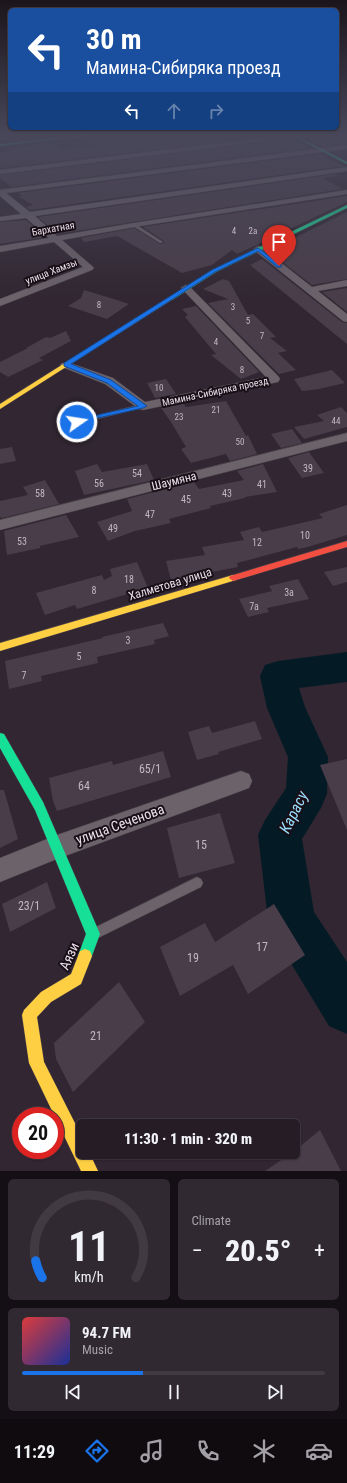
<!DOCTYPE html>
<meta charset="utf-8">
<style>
:root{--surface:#251c25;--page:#312932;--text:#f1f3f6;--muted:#a3a1a7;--line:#423a42;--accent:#1a73e8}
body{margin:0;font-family:"Roboto Condensed",sans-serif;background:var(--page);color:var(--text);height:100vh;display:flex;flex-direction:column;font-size:15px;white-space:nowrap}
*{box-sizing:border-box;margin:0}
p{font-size:13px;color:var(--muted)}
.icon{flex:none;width:22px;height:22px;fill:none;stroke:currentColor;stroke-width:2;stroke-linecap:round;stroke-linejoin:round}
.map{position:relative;height:1171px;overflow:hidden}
.side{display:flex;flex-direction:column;gap:8px;padding:8px;background:#140f14;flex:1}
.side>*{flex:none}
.guide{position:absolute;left:8px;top:8px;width:331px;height:122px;border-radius:6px;box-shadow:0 1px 3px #0004,0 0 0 1px var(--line);background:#1a4fa0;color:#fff;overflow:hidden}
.speed{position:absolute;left:12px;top:1107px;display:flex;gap:8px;font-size:20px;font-weight:700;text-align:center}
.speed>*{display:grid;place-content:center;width:52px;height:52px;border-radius:50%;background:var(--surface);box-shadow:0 1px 3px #0004,0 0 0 1px var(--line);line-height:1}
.speed .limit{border:6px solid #d22;background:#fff;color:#111}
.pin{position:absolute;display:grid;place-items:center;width:34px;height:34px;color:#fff;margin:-41px -17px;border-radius:50% 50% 50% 0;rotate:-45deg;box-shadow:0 0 4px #0007}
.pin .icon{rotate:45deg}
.me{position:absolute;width:44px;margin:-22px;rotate:77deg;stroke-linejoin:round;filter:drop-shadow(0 0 3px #0008)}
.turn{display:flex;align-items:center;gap:14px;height:84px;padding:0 12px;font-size:18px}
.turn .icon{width:52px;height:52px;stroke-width:2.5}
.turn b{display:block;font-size:28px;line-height:34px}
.lanes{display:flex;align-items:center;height:38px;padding:0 12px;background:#0003;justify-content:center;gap:20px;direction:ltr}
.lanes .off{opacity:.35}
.big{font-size:30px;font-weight:800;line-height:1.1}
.side .card{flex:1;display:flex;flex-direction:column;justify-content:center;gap:6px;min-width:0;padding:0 14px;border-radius:6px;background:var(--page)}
.side .dial{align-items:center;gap:0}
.dial svg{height:104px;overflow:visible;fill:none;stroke:var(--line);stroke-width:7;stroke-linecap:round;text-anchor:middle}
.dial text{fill:var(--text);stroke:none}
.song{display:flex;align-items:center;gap:12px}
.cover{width:48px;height:48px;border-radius:6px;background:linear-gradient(135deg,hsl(0 70% 55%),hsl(230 70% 35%))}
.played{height:4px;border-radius:2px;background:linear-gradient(90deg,var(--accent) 40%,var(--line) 40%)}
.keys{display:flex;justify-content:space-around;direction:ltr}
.heat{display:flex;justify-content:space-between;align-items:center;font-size:22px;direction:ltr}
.side .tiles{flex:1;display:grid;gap:8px;grid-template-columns:1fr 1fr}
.card:last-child{grid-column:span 2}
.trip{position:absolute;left:76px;top:1119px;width:224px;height:40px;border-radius:6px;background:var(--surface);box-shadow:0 1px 3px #0004,0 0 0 1px var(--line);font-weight:800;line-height:40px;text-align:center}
.tab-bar{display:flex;height:64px;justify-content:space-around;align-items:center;background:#0f0b0f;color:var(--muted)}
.tab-bar .icon{width:28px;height:28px}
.tab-bar .on{color:var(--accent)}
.tab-bar b{font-size:18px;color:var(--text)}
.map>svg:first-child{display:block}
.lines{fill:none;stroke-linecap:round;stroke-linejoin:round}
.river{fill:#041b26;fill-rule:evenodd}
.building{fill:#493d49}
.lane-casing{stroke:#4a414a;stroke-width:1}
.street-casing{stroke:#4a414a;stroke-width:1}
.fast-casing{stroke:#4a414a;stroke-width:1}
.slow-casing{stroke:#4a414a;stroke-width:1}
.jam-casing{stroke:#4a414a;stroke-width:1}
.lane{fill:#6b626a;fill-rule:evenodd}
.street{fill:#6b626a;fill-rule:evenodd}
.fast{fill:#16e098;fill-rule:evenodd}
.slow{fill:#ffcf43;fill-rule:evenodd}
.jam{fill:#f24e42;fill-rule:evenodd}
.route{fill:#1a73e8;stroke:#114b97}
.labels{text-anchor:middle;stroke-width:4;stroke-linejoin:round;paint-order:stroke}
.far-number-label{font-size:9px;fill:#c3b6c2}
.far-street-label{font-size:10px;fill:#ecdfeb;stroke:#180f17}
.number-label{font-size:10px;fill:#c3b6c2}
.street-label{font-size:12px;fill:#ecdfeb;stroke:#180f17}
.near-number-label{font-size:12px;fill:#c3b6c2}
.near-street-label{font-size:14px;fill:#ecdfeb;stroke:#180f17}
.near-water-label{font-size:16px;font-style:italic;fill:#9bdefd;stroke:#180f17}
</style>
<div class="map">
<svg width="347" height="1171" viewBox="0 0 347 1171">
<rect width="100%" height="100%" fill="#312631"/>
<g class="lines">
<path class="river" d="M347 652V682L299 688 305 707 328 757 327 794 321 808 302 839 314 912 347 962V1034L329 1026 275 937 268 920 258 835 265 820 286 788 288 757 267 708 260 676 265 665 278 661Z"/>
</g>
<path class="building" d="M29 135H50L51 136 1 141 0 140V138Z
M134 135H277L0 168V153L10 151 7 148 55 143 60 150 117 142 111 138Z
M303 135H306L332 145 323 147 303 136Z
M293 139 310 148 11 187 0 178V175Z
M321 154 344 166 30 210 26 207 33 205 18 196H22L18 193Z
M335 174 338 176 323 178 342 189 57 234 38 217Z
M347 196V202L237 254 232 250 212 265 182 273 117 236 84 242 81 238 134 228 160 244 164 243V241L143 227Z
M347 212V279L312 285 268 251Z
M26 220 46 237 0 244V222Z
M262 259 342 322 347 323V344L250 265Z
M223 279 229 281 248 315 253 314 276 337 270 338 287 351 278 353 296 370 279 374 208 303 228 299 203 289Z
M347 288V312L322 292Z
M84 290 114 299 129 304 107 319 68 306 81 298Z
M196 306 259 372 241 379 211 355 216 354 185 317 188 315 182 309Z
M66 331 71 341 39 358 43 360 8 377 0 372V362L28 348H26L46 337 50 338Z
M332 370 345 383 319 389 302 391 294 379Z
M166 379 176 394 155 398 147 383Z
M226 401 246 436 248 435 257 454 230 461 226 454 191 463 181 449 186 447 171 422 161 408 183 403 186 407Z
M341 407 347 413V427L304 439 294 427 324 421 317 415Z
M292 429 302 443 281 448 271 434Z
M12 447 16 461 0 464V449Z
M309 452 324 473 302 478 288 458Z
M97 464 102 472 147 464 154 480 84 495 75 471Z
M263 464 277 492 245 497V498L210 506 211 508 169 519 171 523 135 531 108 541 97 522 132 511 127 499 194 482 199 489 244 480 237 471Z
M45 480 59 504 2 518 0 517V501L28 495 23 487Z
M347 505V535L308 547 298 549 297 547 237 563 238 567 196 575 197 579 172 584 166 561 205 555 202 547 244 540 240 532 259 527 262 532 323 518 319 514Z
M66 515 79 537 40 546V548L7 555 4 531Z
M137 562 148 588 77 609 75 605 45 615 36 593 102 575 104 580 112 576 110 569Z
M347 567V582L333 586 324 572Z
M298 579 309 599 267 608 269 612 248 617 239 599 272 591 269 586Z
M163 623 169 636 154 640 155 644 97 657 98 663 41 676 42 681 9 689 5 661 103 638 102 637Z
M255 721 262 739 218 752 219 754 197 760 188 732 209 726 212 733Z
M163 751 171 777 57 811 53 801 49 778 112 761 113 765Z
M347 759V830L320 765Z
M0 790H4L18 839 0 848Z
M220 813 235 863 179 878 167 828Z
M47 882 56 908 10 932 2 904Z
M274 904 305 955 248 994 233 965 180 996 160 947 205 923 215 942Z
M119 982 145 1022 73 1092 56 1059 54 1043Z
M320 1130 341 1171H265L293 1152Z"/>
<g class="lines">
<g class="lane-casing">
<path id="lane" d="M133 224H135L163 242 160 243 133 226Z
M143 404 145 405V407L77 424 74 422 75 421Z
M197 877 201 879 203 883 201 887 102 936 98 938 94 936 92 932 94 928Z"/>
</g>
<g class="street-casing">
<path id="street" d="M287 135H302L299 137 0 174V170Z
M347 145V149L6 193 30 212 347 167V171L35 216 57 236 134 223 347 190V194L134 227 62 240 92 266 94 268 92 270 0 306V299L83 267 54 242 0 252V246L49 238 26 218 0 221V217L21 214 0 196V190Z
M258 246 261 247 312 287 347 280V286L318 291 347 314V322L343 321 255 251 254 249Z
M186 285 189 286 278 376 280 379 278 382 143 410 139 409 105 384 62 367 60 365 62 363H70L113 378 145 402 266 377 183 290 181 288Z
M347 433V441L0 530V520Z
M241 771 249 774 252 781 249 788 57 859 0 882V858L57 835Z"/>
</g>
<g class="fast-casing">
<path id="fast" d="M86 135H94L0 146V144Z
M291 135H294L347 162V164Z
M347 205V208L216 272 172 300 167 299 212 270Z
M0 733 4 734 43 802 100 934 90 961 85 963 80 961 78 956 86 934 35 810 0 748Z"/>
</g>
<g class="slow-casing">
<path id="slow" d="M168 298 173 299 0 409V404Z
M233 575 237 578 236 580 0 651V643Z
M85 949 90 951 92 956 81 984 51 1002 37 1017 44 1062 83 1139V1152H89L98 1171H81L29 1063 22 1015 24 1010 41 992 71 974 80 951Z"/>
</g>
<g class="jam-casing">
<path id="jam" d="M347 541V547L233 581 229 578 230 576Z"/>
</g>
<use href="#lane" class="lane"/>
<use href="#street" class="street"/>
<use href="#fast" class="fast"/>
<use href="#slow" class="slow"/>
<use href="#jam" class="jam"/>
</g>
<linearGradient id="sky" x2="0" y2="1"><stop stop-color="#1b151b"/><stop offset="0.45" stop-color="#48475a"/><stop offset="1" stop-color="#48475a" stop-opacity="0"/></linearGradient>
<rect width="347" height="299" fill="url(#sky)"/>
<path class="route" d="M258 248 281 264V267H277L258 251 215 272 71 364 111 380 147 406 143 408 75 423V420L138 406 107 383 64 366V363L212 270Z"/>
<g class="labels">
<g class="far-number-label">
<text x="234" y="234">4</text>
<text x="253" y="234">2а</text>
<text x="99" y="308">8</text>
<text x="233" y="310">3</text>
<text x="248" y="324">5</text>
<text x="262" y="339">7</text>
<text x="216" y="345">4</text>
<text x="242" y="373">8</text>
<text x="159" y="391">10</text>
<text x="216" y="413">21</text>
<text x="179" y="420">23</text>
<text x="336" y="424">44</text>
<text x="240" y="445">50</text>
</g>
<g class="far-street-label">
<text transform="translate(53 228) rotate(-10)" y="4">Бархатная</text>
<text transform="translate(51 271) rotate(-21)" y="4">улица Хамзы</text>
<text transform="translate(215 391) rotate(-12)" y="4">Мамина-Сибиряка проезд</text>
</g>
<g class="number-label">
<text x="308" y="472">39</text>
<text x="137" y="477">54</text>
<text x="99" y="487">56</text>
<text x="262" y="488">41</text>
<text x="40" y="497">58</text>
<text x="227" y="497">43</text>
<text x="186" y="503">45</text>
<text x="150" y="518">47</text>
<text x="113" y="532">49</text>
<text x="305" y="539">10</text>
<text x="22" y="545">53</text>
<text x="257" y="546">12</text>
<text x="129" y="583">18</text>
<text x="94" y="594">8</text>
<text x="289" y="596">3а</text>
<text x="254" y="610">7а</text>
<text x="128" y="644">3</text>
<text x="79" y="660">5</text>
<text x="24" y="679">7</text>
</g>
<g class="street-label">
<text transform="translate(174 481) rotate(-14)" y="4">Шаумяна</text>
<text transform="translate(170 584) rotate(-17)" y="4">Халметова улица</text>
</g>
<g class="near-number-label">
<text x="150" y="773">65/1</text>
<text x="84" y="790">64</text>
<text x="201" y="849">15</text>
<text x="29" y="910">23/1</text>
<text x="262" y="951">17</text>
<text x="193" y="962">19</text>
<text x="96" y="1040">21</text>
</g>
<g class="near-street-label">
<text transform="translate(120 824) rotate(-20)" y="5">улица Сеченова</text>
<text transform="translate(69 956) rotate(-66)" y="5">Аязи</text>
</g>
<g class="near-water-label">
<text transform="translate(293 812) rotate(-64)" y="6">Карасу</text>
</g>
</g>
</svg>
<div class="speed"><div class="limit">20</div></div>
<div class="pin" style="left:279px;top:266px;background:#d93025"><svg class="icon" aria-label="arrive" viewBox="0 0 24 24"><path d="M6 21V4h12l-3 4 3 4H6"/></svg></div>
<svg class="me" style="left:77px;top:422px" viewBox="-20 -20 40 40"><circle r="17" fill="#1a73e8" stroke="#fff" stroke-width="3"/><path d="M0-11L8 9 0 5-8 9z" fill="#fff"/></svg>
<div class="trip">11:30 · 1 min · 320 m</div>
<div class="guide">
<div class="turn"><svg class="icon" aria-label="left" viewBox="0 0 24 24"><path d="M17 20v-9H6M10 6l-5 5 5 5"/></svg><div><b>30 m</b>Мамина-Сибиряка проезд</div></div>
<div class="lanes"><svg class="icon" aria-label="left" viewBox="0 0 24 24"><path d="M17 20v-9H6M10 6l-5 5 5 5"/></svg><svg class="icon off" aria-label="ahead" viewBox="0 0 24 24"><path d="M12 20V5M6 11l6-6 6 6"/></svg><svg class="icon off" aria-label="right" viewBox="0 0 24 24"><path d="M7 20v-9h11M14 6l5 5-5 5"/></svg></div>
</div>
</div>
<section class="side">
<div class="tiles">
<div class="card dial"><svg viewBox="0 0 100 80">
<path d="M14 69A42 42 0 1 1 86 69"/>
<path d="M14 69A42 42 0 0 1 9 56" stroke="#1a73e8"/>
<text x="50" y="56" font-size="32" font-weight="700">11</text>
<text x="50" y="72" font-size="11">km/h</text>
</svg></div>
<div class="card"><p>Climate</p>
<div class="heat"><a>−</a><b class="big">20.5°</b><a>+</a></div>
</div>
<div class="card">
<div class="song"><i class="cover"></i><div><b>94.7 FM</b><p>Music</p></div></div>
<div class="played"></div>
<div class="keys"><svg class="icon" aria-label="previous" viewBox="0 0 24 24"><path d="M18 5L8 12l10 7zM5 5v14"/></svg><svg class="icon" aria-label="pause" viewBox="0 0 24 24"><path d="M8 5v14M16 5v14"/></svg><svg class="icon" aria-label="next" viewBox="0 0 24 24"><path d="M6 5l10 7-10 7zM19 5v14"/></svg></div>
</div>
</div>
</section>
<nav class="tab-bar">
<b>11:29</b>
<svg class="icon on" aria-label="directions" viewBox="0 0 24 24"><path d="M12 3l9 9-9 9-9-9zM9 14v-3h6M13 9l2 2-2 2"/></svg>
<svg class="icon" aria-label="music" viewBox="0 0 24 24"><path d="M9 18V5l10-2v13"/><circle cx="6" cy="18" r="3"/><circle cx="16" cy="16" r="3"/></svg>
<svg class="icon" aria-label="phone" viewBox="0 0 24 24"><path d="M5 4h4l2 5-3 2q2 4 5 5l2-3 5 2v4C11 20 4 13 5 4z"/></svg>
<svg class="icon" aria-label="climate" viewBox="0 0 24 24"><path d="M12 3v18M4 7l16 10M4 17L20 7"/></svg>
<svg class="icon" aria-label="car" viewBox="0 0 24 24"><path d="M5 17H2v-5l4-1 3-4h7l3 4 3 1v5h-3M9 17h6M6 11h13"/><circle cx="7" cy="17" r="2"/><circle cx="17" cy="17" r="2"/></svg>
</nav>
